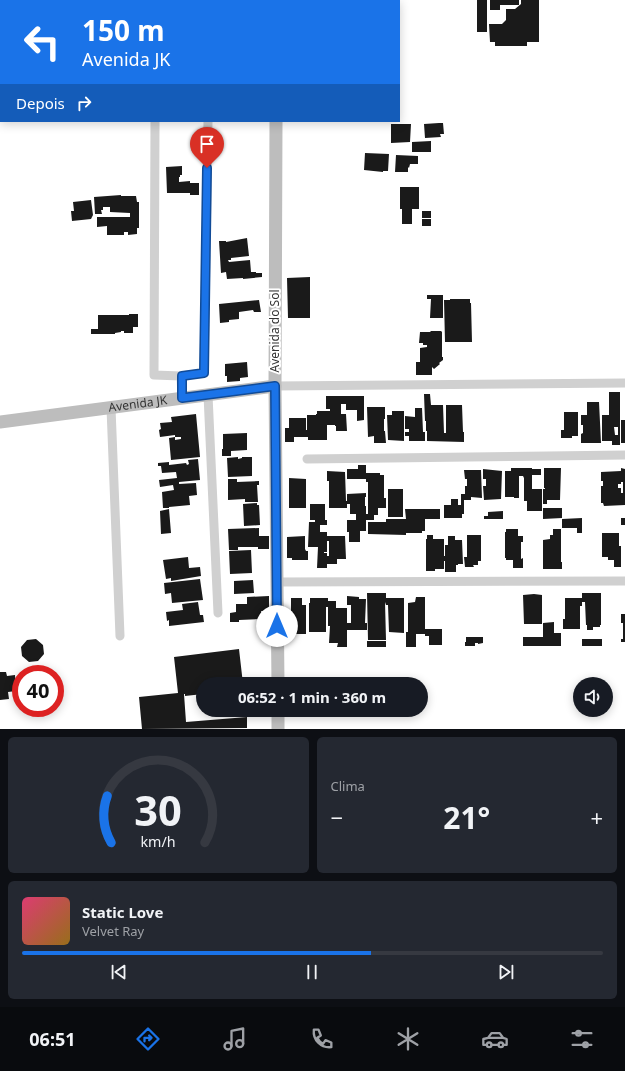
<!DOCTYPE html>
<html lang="pt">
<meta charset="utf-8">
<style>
:root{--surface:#171b24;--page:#242831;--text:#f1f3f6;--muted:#9ea1a6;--line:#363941;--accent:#1a73e8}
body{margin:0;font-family:"Noto Sans",sans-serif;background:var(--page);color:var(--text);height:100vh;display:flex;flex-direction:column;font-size:15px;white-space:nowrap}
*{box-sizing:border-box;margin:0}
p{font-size:13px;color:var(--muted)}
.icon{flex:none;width:22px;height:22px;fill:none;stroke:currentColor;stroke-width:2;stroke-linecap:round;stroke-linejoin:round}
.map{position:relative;height:729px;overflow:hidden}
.drawer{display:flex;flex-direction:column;gap:8px;padding:8px;background:#0d0f14;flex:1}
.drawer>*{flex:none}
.banner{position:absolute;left:0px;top:0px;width:400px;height:122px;box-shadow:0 2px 10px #0003;background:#1a73e8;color:#fff;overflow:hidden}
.controls{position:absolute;left:573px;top:677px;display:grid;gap:8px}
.controls a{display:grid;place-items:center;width:40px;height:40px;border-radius:50%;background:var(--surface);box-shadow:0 2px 10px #0003;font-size:20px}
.speed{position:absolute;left:12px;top:665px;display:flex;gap:8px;font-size:20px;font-weight:700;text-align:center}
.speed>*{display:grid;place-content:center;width:52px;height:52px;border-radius:50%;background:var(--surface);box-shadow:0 2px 10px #0003;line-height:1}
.speed .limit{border:6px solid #d22;background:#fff;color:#111}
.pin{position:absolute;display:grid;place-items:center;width:34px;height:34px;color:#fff;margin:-41px -17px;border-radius:50% 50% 50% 0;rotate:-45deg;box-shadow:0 0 4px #0007}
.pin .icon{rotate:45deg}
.me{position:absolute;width:44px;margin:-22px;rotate:0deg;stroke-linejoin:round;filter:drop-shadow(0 0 3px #0008)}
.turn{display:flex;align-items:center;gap:14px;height:84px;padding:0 16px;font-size:18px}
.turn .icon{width:52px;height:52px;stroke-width:2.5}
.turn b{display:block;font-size:28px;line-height:34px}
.then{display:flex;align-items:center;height:38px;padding:0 16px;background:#0003;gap:8px;font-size:15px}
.big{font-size:30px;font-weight:700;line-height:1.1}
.drawer .card{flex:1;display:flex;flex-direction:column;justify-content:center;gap:6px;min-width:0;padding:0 14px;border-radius:6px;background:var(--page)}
.drawer .dial{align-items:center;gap:0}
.dial svg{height:104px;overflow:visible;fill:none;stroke:var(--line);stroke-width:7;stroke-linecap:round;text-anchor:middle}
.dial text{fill:var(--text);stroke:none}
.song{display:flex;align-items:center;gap:12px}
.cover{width:48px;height:48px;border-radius:6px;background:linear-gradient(135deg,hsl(340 70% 55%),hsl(40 70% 35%))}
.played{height:4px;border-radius:2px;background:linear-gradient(90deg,var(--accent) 60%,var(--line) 60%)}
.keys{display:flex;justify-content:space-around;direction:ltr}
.heat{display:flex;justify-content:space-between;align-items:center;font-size:22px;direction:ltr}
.drawer .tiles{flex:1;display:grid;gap:8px;grid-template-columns:1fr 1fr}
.card:last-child{grid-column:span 2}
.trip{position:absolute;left:196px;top:677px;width:232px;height:40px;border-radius:20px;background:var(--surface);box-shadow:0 2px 10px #0003;font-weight:700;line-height:40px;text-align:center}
.tabs{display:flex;height:64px;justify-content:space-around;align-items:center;background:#090b0e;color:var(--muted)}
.tabs .icon{width:28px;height:28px}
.tabs .selected{color:var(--accent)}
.tabs b{font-size:18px;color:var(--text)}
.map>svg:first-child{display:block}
.building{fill:#1a1a1a;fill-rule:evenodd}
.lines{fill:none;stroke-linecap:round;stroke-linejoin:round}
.street{stroke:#d0d0d0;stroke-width:9}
.secondary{stroke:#bdbdbd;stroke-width:13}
.route-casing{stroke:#114b97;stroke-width:10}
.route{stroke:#1a73e8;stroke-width:7}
.labels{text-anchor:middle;stroke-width:4;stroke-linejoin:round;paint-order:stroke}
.street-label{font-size:12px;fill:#333;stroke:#fff}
</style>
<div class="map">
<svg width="625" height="729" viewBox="0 0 625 729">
<rect width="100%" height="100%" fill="#fff"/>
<path class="building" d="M477 0H487V32H477Z
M490 0H519V5H500V10H490Z
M521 0H539V42H527V46H495V42H490L489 24H502L506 20V9H515L521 4Z
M439 123H443L444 134H440L441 137 425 138 424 124Z
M391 124H411L410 142 391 143Z
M431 141V152H412V142Z
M365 153 389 154 388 171H383V172L364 170Z
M396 155 418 156V164H410L409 168 408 167V172H395Z
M182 166V175H180V177H179V182L190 181V183H199V195H190V193H167L166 167Z
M400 187H419V209H412V224H402V209H400Z
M121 195V196H136L137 202H139V228H137V234L128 235V232H124V235H107V226L97 227V217H130V213L110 212V207H103V210H101L102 214H95L94 197Z
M91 200 93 215 91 219 72 221 71 211H74L73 202Z
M422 211H431V218H422Z
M422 219H431V226H422Z
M247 238 249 256 231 258V260H228L229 262 250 260 251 272H256V273H262V277L243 279V278L227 279 226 272 221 273 219 241H226V242Z
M310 277V318H288L287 278Z
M427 295H443V318H430L431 299H427Z
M450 299H470V303H471L472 342H445L444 300H450Z
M259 300 261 312H254L253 310 239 312V319L229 320V322L220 323 219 304Z
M129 314H138V327H133V333H124V331H121V332L115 333V334H91V329H98V315H129Z
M431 331H441L442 332V357H443V360L439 363 440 364 434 369 432 367V375H416V362H420V348L427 347V345H423V343H419L420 332H430Z
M247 362 248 377 240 378V381L227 382V376H225V364Z
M609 392H620V445H612V441H602V415H609ZM614 427H618V435H615Z
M424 394H430L431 405H443L444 433H446V405H462L463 432H464V442L427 441V431H426V421H425Z
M326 396H364V420L357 421V410H346V404H341V414H346L347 431H336V426H335V425H327V440H308V437H294V442H285V428H289V418H306V430H307V415H316V414H317V411H330V409H326Z
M587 402H599L601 443H581V434L583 433V425H581V415H587Z
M367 407H385V419H384V431H385L386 443H374V436L368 437Z
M415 408H422L423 432H425V441H409V436H405V432H409V429H405V416L415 417Z
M392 411H404V441L388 440 387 415H392Z
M564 412H578V436H572V438H561V430H564Z
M196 414 200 457 171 460 169 438 175 437V435L160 437 159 430 161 429 160 423 172 422 171 417ZM175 437H181V439L175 440Z
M621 420H625V443H621Z
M247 433V450L231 451V456H222V449H223V434Z
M238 457V459L242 458V457H252V476L228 477 227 458Z
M198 459 200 480 179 482V484L196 483 197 495 189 496 190 505 169 507V508H163L162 492 174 490 173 485 160 487 159 480 177 478 176 472 162 473 161 466H158V463L169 462V465L186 463 187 465 189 464 188 460Z
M358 465H366V473H380V475H384V498H386V508H378V515H374V520H366V531H360V542H349V532H347V520H356V514H350V504H347V508H329V481H327V471L345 472 346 501H347V494L366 493V497H365V506H366V514H368V482H366V479H347V469H358Z
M511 468H532V469H541V475H532V489H542V511H527V501H524V478L523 476H519V498H514V497H505V471H511Z
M544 468H561L560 500H547V504H543V489H545V488H544Z
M621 468 625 469V505L604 506 603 503H601V486H603V481H601V472L621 471ZM621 482H623V493H621V488H618V484H621Z
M483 469 502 471 501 499 484 500 483 486H486V479H483Z
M464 470H481L482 498 471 497V500H464V514H462V518H444V505H451V499H458V505H461V494H465V486H467V479H465Z
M289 478 306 479V508H289Z
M228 479H237V482L259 481V485H257L258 502H245V499L228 500Z
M388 489H403V517H388Z
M257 503V505H259L260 525 244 526 243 504Z
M310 504H325V520H327V525H320V532H327V536H345L346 559H337V564H327V568H317L318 547H308L309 522H315V520H310ZM327 541H329V556H327V553H324V552H327Z
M543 508H562V518L543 519Z
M169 509 171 533 161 534 160 511Z
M405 509H440V519H425V531H422V533H406V535L368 534V522H386V519H406Z
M503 511V519H484V516H488V512Z
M582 518V533H577V528H562V519Z
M621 518H625V525H621Z
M259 528V536H269V549H258V547H238V550H229L228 529Z
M506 529H518V536H523V542H521V559L523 558V568H513V560H506V558H505V532H506Z
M553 529H561V562H562V569H543V540L550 539V535H553Z
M602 533H619V546H621V567H614V560H608V557H602Z
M427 535H433V539H444V556H445V545H448V536H455V540H462L463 564H458V565H456V572H445V561H444V569H435V571H426V539H427Z
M467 535H481V561H478V565H473L474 567H465L464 557H467Z
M305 536V549L306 551H308V560H292V558H287V537Z
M251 550 252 573 230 574 229 551Z
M188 557 189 568 200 567 201 576 171 581V578L166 579 163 560Z
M200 579 203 600 172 603 171 593 165 594 164 583Z
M253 580 254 593 234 594V581Z
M367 593H386V598H404V633L389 632 388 605H386L385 602 386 640H368Z
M582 593H601V625H600V627H593V630H587V625H586L585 602H582V606H580V629H563V619H565V598H582Z
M534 594 542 595V624H524L523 595Z
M269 596V611H261L262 619 239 620V622H230V613L236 612V604H247V597Z
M347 596 359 597V599H366L365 623H367V630H347V647H337L338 643H329L330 626H328V607H326V632H309V603H310V598H328V601H336V608H347V623H351V605H347Z
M416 597H425V629H442V645H429V636H425V634H416V647H406V632H408V603L415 602Z
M291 598H302V605H306V634H291Z
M198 602 200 615H203L204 622 169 626V620L167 621 166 612 183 610 182 604Z
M621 614H625V642H621V639H623V623H621Z
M554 622V633H561V646H523V637H543V623Z
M466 637H483V643L478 644V643H475V646H465V642H466Z
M36 639 43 645 44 654 38 661 29 662 22 656 21 647 27 640Z
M582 639H602V646H582Z
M367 641H386V647H367Z
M239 649 243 684H203V694L185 696V694H184L186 722 247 717V728L142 729 139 697 178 693 174 657Z
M0 672H6L7 676 15 675 16 691 8 692 9 699 0 700Z"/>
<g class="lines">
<path class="street" d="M195 1 204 0
M0 23H1
M155 121 154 375 181 376 204 373 208 121
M181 376 182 398
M275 386 625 383
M208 395 218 613
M111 408 120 636
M307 459 625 455
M277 582 625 581"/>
<g class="secondary">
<path d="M276 0V1"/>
<path d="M276 121 275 386 278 684"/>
<path id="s1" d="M0 422 275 386"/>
<path d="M278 729V710"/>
</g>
</g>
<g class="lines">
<g class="route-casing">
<path id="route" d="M207 168 204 373 182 376V398L275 386 277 626"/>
</g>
<use href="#route" class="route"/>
</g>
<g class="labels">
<g class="street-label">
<text transform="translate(275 331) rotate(-90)" y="4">Avenida do Sol</text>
<text dy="4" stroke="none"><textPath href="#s1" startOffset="139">Avenida JK</textPath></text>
</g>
</g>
</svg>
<div class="controls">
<a><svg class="icon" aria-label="sound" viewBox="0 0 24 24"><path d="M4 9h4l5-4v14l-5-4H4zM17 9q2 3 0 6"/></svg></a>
</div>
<div class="speed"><div class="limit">40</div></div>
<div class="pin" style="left:207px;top:168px;background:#d93025"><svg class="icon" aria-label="arrive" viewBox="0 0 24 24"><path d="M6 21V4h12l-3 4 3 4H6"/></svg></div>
<svg class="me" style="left:277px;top:626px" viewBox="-20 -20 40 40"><circle r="19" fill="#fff"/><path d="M0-13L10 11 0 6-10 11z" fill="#1a73e8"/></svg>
<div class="trip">06:52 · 1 min · 360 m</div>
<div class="banner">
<div class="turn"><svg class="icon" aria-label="left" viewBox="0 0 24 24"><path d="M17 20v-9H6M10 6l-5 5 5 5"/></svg><div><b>150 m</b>Avenida JK</div></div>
<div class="then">Depois<svg class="icon" aria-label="right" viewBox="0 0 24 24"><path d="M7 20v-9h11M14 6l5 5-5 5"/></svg></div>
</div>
</div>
<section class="drawer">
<div class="tiles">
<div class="card dial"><svg viewBox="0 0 100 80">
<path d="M14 69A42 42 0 1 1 86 69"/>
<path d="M14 69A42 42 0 0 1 11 33" stroke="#1a73e8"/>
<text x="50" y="56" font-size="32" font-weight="700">30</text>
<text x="50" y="72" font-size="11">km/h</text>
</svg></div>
<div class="card"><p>Clima</p>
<div class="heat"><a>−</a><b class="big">21°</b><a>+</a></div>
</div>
<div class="card">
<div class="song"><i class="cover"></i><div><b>Static Love</b><p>Velvet Ray</p></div></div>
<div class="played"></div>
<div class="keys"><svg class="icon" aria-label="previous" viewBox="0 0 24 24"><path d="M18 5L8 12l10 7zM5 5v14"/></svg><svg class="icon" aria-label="pause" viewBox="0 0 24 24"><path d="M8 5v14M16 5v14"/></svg><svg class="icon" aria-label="next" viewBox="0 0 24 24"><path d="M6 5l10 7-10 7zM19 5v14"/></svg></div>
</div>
</div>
</section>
<nav class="tabs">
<b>06:51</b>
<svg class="icon selected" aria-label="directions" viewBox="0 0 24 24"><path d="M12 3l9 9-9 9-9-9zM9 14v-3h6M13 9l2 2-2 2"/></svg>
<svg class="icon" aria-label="music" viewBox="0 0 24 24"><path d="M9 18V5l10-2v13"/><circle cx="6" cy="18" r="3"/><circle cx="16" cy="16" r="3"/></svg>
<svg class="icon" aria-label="phone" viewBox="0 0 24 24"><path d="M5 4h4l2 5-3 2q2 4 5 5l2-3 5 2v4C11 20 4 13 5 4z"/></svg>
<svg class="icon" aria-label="climate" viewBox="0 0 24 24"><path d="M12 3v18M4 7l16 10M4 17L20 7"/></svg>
<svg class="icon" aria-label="car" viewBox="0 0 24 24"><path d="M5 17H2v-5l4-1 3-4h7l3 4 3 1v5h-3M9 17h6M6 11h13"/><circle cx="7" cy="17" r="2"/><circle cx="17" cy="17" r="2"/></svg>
<svg class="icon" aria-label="filters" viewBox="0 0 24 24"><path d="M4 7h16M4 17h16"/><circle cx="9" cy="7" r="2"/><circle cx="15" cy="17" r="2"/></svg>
</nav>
